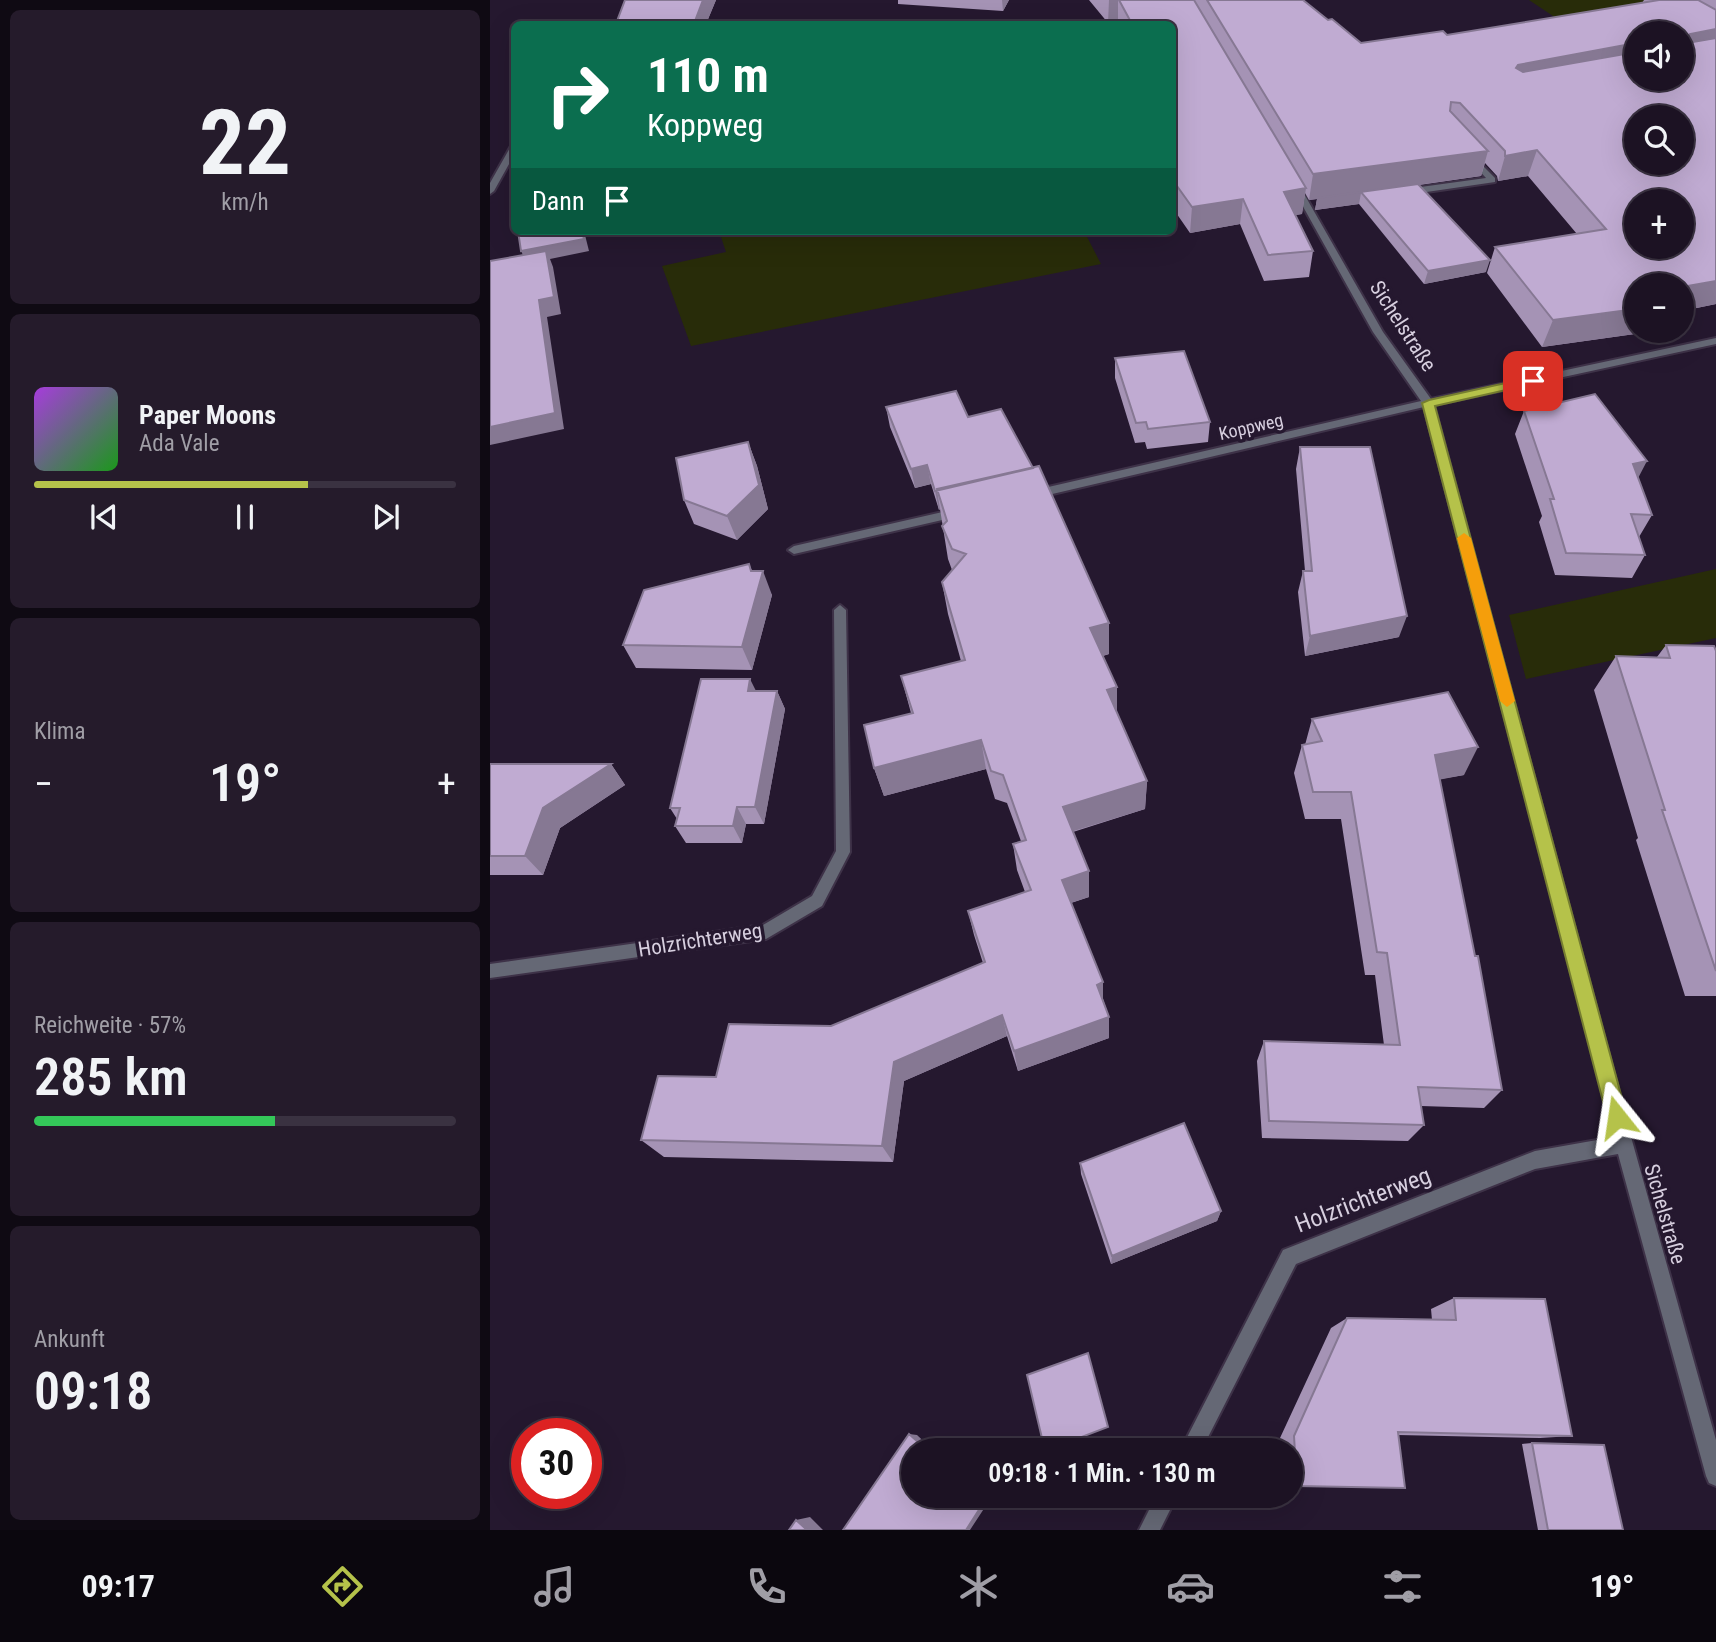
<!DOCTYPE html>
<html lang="de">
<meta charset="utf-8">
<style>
:root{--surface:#1c1223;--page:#251b2b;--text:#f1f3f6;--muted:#a09ea6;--line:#3a3241;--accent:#b5c24a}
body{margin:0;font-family:"Roboto Condensed",sans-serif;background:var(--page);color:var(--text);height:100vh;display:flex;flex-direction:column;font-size:26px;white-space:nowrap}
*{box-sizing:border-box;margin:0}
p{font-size:23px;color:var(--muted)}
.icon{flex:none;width:38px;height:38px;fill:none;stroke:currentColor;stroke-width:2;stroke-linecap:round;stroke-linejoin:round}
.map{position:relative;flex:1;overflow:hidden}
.panel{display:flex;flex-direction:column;gap:10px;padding:10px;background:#0f0a13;width:490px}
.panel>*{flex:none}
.guide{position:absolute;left:21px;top:21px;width:665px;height:214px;border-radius:10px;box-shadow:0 7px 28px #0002,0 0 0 2px var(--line);background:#0b6e4f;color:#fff;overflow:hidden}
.fabs{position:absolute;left:1134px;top:21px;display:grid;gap:14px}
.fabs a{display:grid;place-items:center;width:70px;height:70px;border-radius:50%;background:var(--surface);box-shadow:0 7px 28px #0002,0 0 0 2px var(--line);font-size:35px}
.speed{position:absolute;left:21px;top:1418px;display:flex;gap:14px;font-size:35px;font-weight:700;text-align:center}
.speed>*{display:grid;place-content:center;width:91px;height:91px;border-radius:50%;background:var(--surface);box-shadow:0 7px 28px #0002,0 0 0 2px var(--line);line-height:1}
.speed .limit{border:10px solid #d22;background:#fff;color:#111}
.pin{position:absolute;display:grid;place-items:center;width:60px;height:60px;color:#fff;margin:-30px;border-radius:14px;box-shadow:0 4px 10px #0006}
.me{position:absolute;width:77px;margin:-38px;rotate:345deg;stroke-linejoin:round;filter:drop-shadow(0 0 5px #0008)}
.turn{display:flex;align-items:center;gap:24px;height:147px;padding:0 21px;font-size:32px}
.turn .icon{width:91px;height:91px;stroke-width:2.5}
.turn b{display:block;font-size:49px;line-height:60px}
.then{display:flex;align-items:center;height:66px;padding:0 21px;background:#0003;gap:14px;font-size:26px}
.big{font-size:52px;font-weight:600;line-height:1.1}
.panel .widget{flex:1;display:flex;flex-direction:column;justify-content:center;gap:10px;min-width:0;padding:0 24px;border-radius:10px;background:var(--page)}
.panel .dial{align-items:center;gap:0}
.dial b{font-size:91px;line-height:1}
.song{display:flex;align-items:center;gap:21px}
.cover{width:84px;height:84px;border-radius:10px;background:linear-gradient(135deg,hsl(280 70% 55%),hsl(120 70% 35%))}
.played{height:7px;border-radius:4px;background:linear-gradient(90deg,var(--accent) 65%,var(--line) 65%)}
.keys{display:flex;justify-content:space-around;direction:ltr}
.heat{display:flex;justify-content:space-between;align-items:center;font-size:38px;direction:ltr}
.charge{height:10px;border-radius:5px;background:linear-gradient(90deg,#34c759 57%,var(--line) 0)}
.trip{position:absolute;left:411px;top:1438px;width:402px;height:70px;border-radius:35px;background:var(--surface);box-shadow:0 7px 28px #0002,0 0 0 2px var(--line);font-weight:600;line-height:70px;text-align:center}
.tab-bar{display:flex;height:112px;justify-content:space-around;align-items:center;background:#0b070e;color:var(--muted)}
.tab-bar .icon{width:49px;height:49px}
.tab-bar .selected{color:var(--accent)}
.tab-bar b{font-size:32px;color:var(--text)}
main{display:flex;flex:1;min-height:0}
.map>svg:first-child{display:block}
.green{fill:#282c09}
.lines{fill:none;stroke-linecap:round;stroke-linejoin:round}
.service-casing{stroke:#3e3248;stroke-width:4}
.minor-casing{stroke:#3e3248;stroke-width:4}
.service{fill:#656875;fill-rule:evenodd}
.minor{fill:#656875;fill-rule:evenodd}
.wall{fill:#a593b5;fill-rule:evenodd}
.shaded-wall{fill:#867893}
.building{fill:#c0abd2;stroke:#867893;stroke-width:2;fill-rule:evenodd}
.route{fill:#b5c24a;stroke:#767e30;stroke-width:2}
.slow{fill:#f59e0b}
.labels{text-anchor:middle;stroke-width:7;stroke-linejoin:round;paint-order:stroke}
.far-street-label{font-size:18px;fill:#d7cfdf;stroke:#25182f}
.street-label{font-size:21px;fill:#d7cfdf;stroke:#25182f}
.near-street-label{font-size:24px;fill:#d7cfdf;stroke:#25182f}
</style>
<main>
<section class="panel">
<div class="widget dial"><b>22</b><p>km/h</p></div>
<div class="widget">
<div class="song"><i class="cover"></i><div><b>Paper Moons</b><p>Ada Vale</p></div></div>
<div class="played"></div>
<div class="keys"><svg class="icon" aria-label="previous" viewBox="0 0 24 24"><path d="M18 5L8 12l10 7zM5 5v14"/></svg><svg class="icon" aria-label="pause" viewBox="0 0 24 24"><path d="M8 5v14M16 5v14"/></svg><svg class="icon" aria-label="next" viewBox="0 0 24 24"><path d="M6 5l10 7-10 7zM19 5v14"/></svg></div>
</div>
<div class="widget"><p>Klima</p>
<div class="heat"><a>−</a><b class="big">19°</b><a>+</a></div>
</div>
<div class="widget"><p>Reichweite · 57%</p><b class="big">285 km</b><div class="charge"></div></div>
<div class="widget"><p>Ankunft</p><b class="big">09:18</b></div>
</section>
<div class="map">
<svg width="1226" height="1530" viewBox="0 0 1226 1530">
<rect width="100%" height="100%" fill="#25182f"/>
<path class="green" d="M1039 0H1190L1069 20Z
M229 231H594L611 264 201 346 172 266 236 252Z
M1226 569V638L1036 679 1019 615Z"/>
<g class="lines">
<g class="service-casing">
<path id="service" d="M980 153 1005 178V182L916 195 912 192 916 189 996 178 976 156Z"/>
</g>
<g class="minor-casing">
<path id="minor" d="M21 146H24V155L4 191 0 194V183Z
M805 182 809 185 893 332 941 399 1226 338V344L944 405 1143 1144 1226 1440V1486L1219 1483 1216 1476 1128 1154 1045 1169 806 1264 711 1451H690L793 1250 1045 1151 1124 1137 934 407 541 499 535 495 541 491 931 401 883 332 801 185Z
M470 508 474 509V515L304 554 298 550 304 546Z
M350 605 356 610 360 852 332 906 276 939 0 978V964L273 925 322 896 346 851 344 610Z
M666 1496H687L670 1530H649Z"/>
</g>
<use href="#service" class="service"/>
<use href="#minor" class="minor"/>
</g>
<path class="wall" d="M135 0H226L216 24H108L127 21Z
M408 0H519L513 11 408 4Z
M599 0H813L838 20 871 43 957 35 1152 3 1154 0H1226V304L1192 311 1146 285 1152 333 1052 347 997 273 1005 247 1087 234 1038 176 1008 181 1007 176 995 163 991 176 929 185 996 272 934 284 869 204 825 210 827 199 819 200 815 193 812 214 805 215 823 251 819 277 774 281 750 224 700 233 682 207V24H629L628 22 618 23ZM1146 33H1192L1146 79Z
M625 358 720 422 718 442 657 449 655 442 645 443 625 378Z
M396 407 478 417 619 623V654L613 656 627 713 657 781 655 809 583 832 599 871V897L581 903 619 1017V1038L528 1071 517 1036 414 1081 403 1162 174 1157 151 1140 226 1077 341 1026 493 963 484 935 478 911 535 892 527 870 523 844 531 841 517 803 505 799 496 769 394 796 384 768 421 713 411 676 471 661 458 614 452 582 462 570 458 559 450 509 449 510 441 484 425 488 400 427Z
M1034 411 1148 478 1162 515 1149 537 1155 555 1142 578 1065 575 1049 522 1052 516 1025 434Z
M258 442 267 466 278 509 247 540 204 524 194 500Z
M810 447 909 637 815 656 808 592 813 571H815L806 469Z
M259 564 262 571 282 595 262 670 146 668 133 645Z
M1176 645 1226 651V996H1195L1146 840 1148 838 1104 690 1126 656 1167 657Z
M266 691H287L295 709 274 824H256L252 843H196L185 826 187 819 180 808Z
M822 719 974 775 950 779 1012 1090 994 1108 931 1106 934 1125 918 1141 772 1138 767 1061 774 1041 894 1045 885 975H875L851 819H815L804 773 812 745H815Z
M0 764H121L135 785 70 828 53 875H0Z
M590 1163 731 1211 727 1221 621 1264 591 1174Z
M964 1298 1082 1436 1050 1438 908 1435 807 1486H802V1451H791L790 1438 841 1328 857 1318 942 1320 941 1309Z
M1042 1443 1133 1530H1048L1032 1444Z"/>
<path class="shaded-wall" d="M213 0H226L216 24H206L205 21Z
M512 0H519L513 11Z
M619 0H628V22L618 23Z
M1226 29V50L1192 58 1200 34Z
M1146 43V63L1021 89 1026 68 1028 65Z
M1047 150 1038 176 1008 181 1015 156Z
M998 151 991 176 871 193 869 204 825 210 827 199 819 200 823 174Z
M816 188 812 214 790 218 794 192Z
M753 199 750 224 700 233 702 207Z
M92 231H94L99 251 60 259 63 267 71 314 57 317 74 429 0 445V427L37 263 31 251Z
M1000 260 996 272 934 284 938 271Z
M1226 281V304L1192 311V287Z
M1146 309V331H1153L1152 333 1052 347 1063 320Z
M258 442 267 466 278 509 247 540 237 516Z
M1157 461 1145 484 1143 464Z
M437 465 441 484 425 488 421 469Z
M447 490 450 509 449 510 445 491Z
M259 564 269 588 273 571 282 595 262 670 252 647 261 571Z
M917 616 909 637 815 656 820 636Z
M619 623V654L600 659V628Z
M260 679 269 697 258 691Z
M627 687V717L617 690Z
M287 691 295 709 274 824 265 807Z
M491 740 496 769 394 796 384 768Z
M988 747 974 775 932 783 945 755Z
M121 764 135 785 70 828 53 875 35 856 53 808Z
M657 781 655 809 574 834 573 807Z
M247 807 256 824 252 843 243 826Z
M599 871V897L574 905 572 880Z
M613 982V1005L607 985Z
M512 1015 517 1036 414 1081 403 1162 392 1146 404 1062Z
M619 1017V1038L528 1071 524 1051Z
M731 1211 727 1221 621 1264 622 1256Z
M419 1434 427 1435 444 1451H438Z
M487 1496H494L499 1501 480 1530H476Z
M320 1517 333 1530H317L306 1520Z"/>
<path class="building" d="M135 0H213L205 21H190L188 24H108L109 22 127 21Z
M629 0H704L816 188 794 192 823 251 778 255 753 199 702 207 682 179V24H642Z
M717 0H813L838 20 842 19 871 43 953 31 957 35 1169 0H1208L1226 10V29L1200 34 1199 40 1203 42 1226 38V281L1192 287V285H1146V309L1063 320 1005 247 1116 229 1047 150 1015 156V151L970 103 961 102 960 111 998 151 823 174ZM1146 33H1192V79H1146V52L1033 72 1026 68 1028 65 1146 43ZM1146 117H1192V163H1146ZM1146 201H1192V247H1146Z
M928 184 1000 260 938 271 871 192 827 198Z
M28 231H92L94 239 31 251Z
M56 251 64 297 49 300 65 413 0 427V261Z
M694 351 720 422 658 429 656 422 646 423 625 358Z
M466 391 478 417 511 409 543 468 445 491 437 465 421 469 396 407Z
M1105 394 1157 461 1143 464 1162 515 1141 514 1155 555 1076 553 1060 499H1064L1034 411Z
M258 442 269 485 237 516 194 500 186 458Z
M810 447H880L917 616 820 636 813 571H822Z
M549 466 619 623 600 628 627 687 617 690 657 781 573 807 599 871 572 880 613 982 607 985 619 1017 524 1051 512 1015 404 1062 392 1146 151 1140 168 1076 226 1077 239 1024 341 1026 495 962 478 911 541 890 523 844 536 840 513 775 501 771 491 740 384 768 374 725 423 713 411 676 475 660 452 582 476 554 462 549 452 526 457 521 447 489Z
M259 564 261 571H273L252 647 133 645 154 590Z
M1176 645 1224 646 1226 651V971L1172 810H1175L1126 656 1180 658Z
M211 679H260L258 691H287L265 807H247L243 826H185L190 808H180Z
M958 692 988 747 945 755 985 956H988L1012 1090 928 1087 934 1125 779 1121 774 1041 910 1045 897 953 887 952 861 792H823L812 745 832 741 822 719Z
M0 764H121L53 808 35 856H0Z
M694 1123 731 1211 622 1256 590 1163Z
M964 1298 1055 1299 1082 1436 908 1432 915 1488 807 1486 804 1436 857 1318 966 1320Z
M598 1353 618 1427 555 1451 537 1375Z
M419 1434 438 1451H424V1496H487L494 1502 476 1530H353Z
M1042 1443 1114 1445 1133 1530H1058Z
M306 1520 317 1530H299Z"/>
<path class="route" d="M1043 377 1047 378V383L945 406 1137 1117 1134 1124 1127 1127 1120 1124 1117 1117 932 403 939 400Z"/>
<path class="slow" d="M974 533 981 538 1025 701 1017 707 1010 701 967 538Z"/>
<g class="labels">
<g class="far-street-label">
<text transform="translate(761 427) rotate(-13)" y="6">Koppweg</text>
</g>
<g class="street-label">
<text transform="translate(913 326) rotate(57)" y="7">Sichelstraße</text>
<text transform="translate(210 940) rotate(-9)" y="7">Holzrichterweg</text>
<text transform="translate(1175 1214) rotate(74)" y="7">Sichelstraße</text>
</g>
<g class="near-street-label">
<text transform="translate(873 1200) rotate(-21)" y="8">Holzrichterweg</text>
</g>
</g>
</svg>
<div class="fabs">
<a><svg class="icon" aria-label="sound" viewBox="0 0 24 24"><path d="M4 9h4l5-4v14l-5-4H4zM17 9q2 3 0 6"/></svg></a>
<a><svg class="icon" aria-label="search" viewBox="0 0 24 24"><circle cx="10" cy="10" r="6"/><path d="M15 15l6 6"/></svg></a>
<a>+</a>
<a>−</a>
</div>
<div class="speed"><div class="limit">30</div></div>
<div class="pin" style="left:1043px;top:381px;background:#d93025"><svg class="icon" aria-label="arrive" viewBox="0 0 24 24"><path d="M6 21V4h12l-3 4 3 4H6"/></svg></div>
<svg class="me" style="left:1127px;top:1117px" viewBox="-20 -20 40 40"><path d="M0-17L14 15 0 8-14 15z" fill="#b5c24a" stroke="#fff" stroke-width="4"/></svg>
<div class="trip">09:18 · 1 Min. · 130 m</div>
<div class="guide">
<div class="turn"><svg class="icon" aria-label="right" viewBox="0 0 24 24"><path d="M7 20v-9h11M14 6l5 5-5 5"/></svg><div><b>110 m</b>Koppweg</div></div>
<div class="then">Dann<svg class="icon" aria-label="arrive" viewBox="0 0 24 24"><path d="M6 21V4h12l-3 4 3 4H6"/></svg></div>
</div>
</div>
</main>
<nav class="tab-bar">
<b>09:17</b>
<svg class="icon selected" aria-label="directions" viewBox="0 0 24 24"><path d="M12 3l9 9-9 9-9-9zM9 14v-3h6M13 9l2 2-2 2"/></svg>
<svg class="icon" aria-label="music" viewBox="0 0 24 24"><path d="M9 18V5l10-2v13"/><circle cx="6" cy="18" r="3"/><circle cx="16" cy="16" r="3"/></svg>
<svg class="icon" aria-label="phone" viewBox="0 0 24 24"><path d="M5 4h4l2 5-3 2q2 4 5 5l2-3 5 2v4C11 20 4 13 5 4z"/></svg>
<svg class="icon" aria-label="climate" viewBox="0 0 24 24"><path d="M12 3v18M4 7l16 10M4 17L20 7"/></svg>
<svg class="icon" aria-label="car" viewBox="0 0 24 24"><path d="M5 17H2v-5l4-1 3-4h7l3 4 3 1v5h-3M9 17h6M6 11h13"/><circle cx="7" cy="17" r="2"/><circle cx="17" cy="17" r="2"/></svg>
<svg class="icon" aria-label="filters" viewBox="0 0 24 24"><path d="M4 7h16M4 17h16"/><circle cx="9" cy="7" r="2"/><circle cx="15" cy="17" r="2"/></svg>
<b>19°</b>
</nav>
